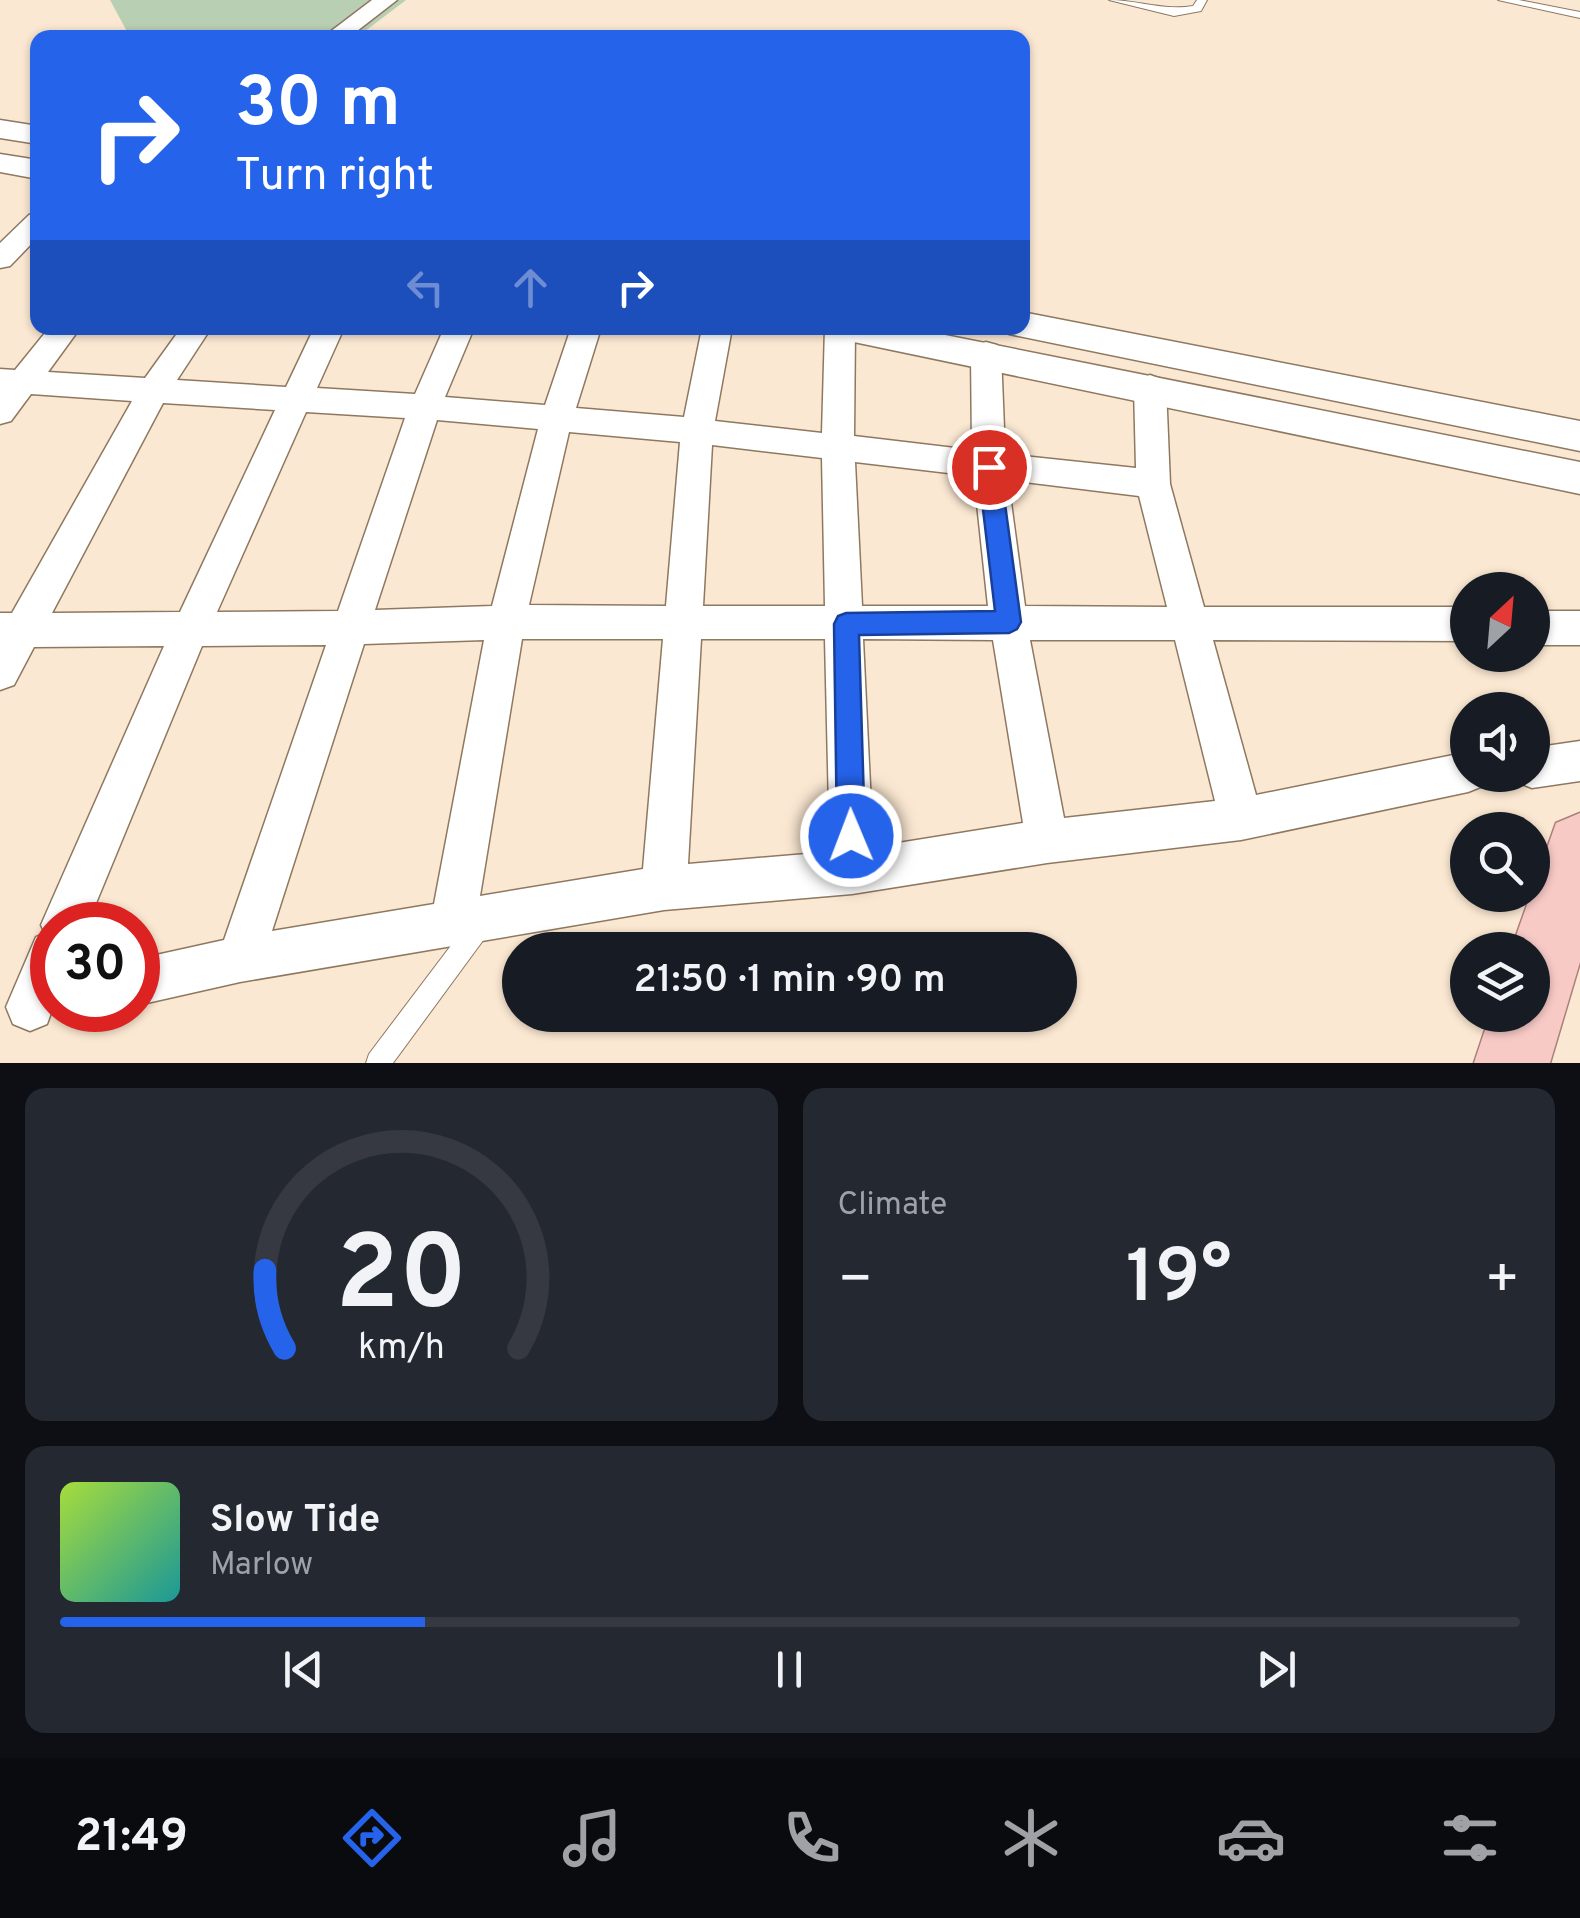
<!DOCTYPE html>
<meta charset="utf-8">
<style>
:root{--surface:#171b24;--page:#242831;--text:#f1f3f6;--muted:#9ea1a6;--line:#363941;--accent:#2563eb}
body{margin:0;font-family:Overpass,sans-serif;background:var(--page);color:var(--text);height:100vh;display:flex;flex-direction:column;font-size:38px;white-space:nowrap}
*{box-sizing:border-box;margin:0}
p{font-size:32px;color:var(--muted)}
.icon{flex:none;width:55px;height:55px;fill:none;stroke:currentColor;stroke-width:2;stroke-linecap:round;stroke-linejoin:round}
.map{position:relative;height:1063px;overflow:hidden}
.details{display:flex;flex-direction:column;gap:25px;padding:25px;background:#0d0f14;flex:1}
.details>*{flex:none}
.banner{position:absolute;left:30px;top:30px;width:1000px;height:305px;border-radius:20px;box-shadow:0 2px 8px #0004;background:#2563eb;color:#fff;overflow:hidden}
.needle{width:65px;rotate:26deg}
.tools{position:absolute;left:1450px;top:572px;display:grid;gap:20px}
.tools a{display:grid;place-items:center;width:100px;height:100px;border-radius:50%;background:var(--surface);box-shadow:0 2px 8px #0004;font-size:50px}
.speed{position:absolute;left:30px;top:902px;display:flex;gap:20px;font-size:50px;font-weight:700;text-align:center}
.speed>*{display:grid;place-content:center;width:130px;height:130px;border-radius:50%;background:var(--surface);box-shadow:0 2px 8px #0004;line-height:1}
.speed .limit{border:15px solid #d22;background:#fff;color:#111}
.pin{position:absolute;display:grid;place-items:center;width:85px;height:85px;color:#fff;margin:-42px;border:5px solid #fff;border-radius:50%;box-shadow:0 2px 10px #0007}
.me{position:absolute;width:110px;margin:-55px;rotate:359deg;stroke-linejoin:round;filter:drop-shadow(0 0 8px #0008)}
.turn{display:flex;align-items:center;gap:35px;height:210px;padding:0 40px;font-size:45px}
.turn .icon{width:130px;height:130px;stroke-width:2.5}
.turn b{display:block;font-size:70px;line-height:85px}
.lanes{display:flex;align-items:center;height:95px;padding:0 40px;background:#0003;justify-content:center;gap:50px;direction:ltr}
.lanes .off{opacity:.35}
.big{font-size:75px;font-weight:600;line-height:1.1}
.details .widget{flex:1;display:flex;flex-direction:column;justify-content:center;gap:15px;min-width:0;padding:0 35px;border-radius:20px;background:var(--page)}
.details .dial{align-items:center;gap:0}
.dial svg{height:260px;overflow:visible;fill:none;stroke:var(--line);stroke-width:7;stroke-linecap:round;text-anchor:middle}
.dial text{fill:var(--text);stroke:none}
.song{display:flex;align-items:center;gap:30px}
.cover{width:120px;height:120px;border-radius:15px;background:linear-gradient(135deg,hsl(80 70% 55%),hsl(180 70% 35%))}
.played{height:10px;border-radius:5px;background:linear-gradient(90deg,var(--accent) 25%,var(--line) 25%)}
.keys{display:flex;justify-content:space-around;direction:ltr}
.heat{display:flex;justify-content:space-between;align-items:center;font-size:55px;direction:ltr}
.details .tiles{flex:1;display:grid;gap:25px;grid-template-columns:1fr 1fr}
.widget:last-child{grid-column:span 2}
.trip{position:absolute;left:502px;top:932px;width:575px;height:100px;border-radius:50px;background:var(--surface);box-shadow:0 2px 8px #0004;font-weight:600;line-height:100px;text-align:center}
.tabs{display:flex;height:160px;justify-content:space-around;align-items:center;background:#090b0e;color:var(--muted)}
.tabs .icon{width:70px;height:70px}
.tabs .selected{color:var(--accent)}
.tabs b{font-size:45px;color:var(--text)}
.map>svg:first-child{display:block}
.green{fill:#b9cfb3}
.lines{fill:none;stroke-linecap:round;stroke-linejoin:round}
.service-casing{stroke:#8e7860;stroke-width:2}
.minor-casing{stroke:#8e7860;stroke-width:3}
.tertiary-casing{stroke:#8e7860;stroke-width:3}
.trunk-casing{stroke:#aa817a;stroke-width:3}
.service{fill:#fff;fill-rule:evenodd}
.minor{fill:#fff;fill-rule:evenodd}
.tertiary{fill:#fff;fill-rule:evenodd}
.trunk{fill:#f8cac6;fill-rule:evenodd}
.route{fill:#2563eb;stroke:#184099;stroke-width:2.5}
</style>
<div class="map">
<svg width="1580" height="1063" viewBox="0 0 1580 1063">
<rect width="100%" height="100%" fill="#fbe8d2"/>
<path class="green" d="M110 0H406L356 38 130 37Z"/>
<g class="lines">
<g class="service-casing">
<path id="service" d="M1109 0C1138 0 1164 11 1193 6L1197 0H1207L1201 11 1174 16Z
M1498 0H1519L1580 12V18Z
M479 916 487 919 490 927 487 935 393 1063H366L369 1054 471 919Z"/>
</g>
<g class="minor-casing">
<path id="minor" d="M372 0H397L348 38H322Z
M38 212V237L10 266 0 268V243L29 215Z
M49 328H80L48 372 145 378 181 328H211L177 380 286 387 314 328H344L317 388 415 394 444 328H474L445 397 545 405 571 328H601L576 408 684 417 702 328H732L715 421 822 433 825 328H855L854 436 972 450 971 353 975 345 986 342 997 345 1001 353 1005 454 1136 468 1134 387 1139 379 1150 375 1161 379 1166 387 1170 484 1204 607H1468V641L1213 640 1256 795 1468 752V775H1487L1483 786 1468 792 1241 840 1047 863 852 894 664 910 240 982 138 1005V959L224 940 326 645 202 646 87 925H52V1010L47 1024 30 1031 13 1024 6 1007 36 937 45 933 41 925 48 909 164 646 34 647 14 685 0 690V613H12L132 401 31 394 11 421 0 424V369L15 370ZM163 403 275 410 180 612 52 613ZM306 412 405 418 338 611 217 612ZM437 420 538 429 492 606 375 610ZM569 432 680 442 666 606 529 605ZM712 445 822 458 825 606H703ZM855 462 974 476 988 606H862ZM1008 480 1139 496 1167 607 1025 606ZM522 639H663L643 869 480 896ZM701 639H825L830 852 688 864ZM863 639 993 640 1023 823 873 847ZM484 640 434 904 272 931 364 644ZM1030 640H1175L1215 801 1064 818Z
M1532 611H1580V645H1532Z
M1580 741V781L1532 788 1517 782 1514 775H1532V748Z"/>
</g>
<g class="tertiary-casing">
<path id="tertiary" d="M0 120 38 126V144L0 138Z
M0 154 38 160V179L0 172Z
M1022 312 1580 421V451L1009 334 1005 328H1022Z
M831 328H910L1580 462V494L849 341 836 337Z"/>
</g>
<g class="trunk-casing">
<path id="trunk" d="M1580 813V962L1550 1063H1474L1490 1015H1532V950H1511L1556 823Z"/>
</g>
<use href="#service" class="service"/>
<use href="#minor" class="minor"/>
<use href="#tertiary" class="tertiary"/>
<use href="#trunk" class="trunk"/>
</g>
<path class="route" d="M989 458 1000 467 1021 622 1017 629 1009 633 859 635 865 836 861 846 851 850 841 846 837 836 834 624 838 616 846 613 995 611 978 467Z"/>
</svg>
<div class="tools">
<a><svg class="needle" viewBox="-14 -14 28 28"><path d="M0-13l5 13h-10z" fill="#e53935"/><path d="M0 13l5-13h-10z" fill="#9ea1a6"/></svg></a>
<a><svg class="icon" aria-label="sound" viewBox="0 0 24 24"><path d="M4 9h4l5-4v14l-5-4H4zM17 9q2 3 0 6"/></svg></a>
<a><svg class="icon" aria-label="search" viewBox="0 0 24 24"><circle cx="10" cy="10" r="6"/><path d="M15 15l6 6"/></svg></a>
<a><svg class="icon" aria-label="layers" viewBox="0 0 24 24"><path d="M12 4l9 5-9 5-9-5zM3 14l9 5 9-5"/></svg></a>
</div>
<div class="speed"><div class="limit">30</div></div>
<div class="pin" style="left:989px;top:467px;background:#d93025"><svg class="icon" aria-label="arrive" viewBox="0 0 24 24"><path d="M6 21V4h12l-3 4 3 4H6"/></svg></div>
<svg class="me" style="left:851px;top:836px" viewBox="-20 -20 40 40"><circle r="17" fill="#2563eb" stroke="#fff" stroke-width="3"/><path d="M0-11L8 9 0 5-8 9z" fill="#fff"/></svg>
<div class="trip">21:50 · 1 min · 90 m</div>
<div class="banner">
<div class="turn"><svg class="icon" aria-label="right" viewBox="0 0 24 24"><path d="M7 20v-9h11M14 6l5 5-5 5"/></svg><div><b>30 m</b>Turn right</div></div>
<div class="lanes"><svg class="icon off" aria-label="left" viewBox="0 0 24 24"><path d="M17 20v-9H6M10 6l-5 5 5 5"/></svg><svg class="icon off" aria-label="ahead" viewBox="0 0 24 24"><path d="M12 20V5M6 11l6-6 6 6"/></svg><svg class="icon" aria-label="right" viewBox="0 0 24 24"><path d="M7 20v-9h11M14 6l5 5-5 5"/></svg></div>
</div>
</div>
<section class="details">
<div class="tiles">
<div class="widget dial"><svg viewBox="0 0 100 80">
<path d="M14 69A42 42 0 1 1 86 69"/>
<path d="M14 69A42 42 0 0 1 8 45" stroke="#2563eb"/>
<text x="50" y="56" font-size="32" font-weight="700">20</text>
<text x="50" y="72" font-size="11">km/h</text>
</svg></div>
<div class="widget"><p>Climate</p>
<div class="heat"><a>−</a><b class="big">19°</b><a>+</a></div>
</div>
<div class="widget">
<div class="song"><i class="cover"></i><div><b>Slow Tide</b><p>Marlow</p></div></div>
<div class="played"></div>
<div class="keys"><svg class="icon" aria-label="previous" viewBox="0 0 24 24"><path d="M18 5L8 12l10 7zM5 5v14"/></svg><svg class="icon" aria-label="pause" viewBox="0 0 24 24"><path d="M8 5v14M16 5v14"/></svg><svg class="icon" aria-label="next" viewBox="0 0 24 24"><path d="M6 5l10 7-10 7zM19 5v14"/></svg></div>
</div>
</div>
</section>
<nav class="tabs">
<b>21:49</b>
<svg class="icon selected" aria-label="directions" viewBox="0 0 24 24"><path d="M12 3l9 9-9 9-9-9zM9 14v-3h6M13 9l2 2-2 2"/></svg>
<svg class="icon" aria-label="music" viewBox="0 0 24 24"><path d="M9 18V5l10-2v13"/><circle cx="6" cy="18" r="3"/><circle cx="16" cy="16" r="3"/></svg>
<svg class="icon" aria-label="phone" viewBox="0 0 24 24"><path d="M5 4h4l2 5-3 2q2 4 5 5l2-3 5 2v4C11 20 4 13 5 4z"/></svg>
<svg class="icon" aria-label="climate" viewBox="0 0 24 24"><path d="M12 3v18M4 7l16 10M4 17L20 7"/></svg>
<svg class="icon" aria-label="car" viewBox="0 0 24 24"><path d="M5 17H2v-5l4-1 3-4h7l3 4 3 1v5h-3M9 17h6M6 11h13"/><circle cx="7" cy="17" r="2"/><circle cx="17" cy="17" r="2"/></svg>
<svg class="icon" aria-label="filters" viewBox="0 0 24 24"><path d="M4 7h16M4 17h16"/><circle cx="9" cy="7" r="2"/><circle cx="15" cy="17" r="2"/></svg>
</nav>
